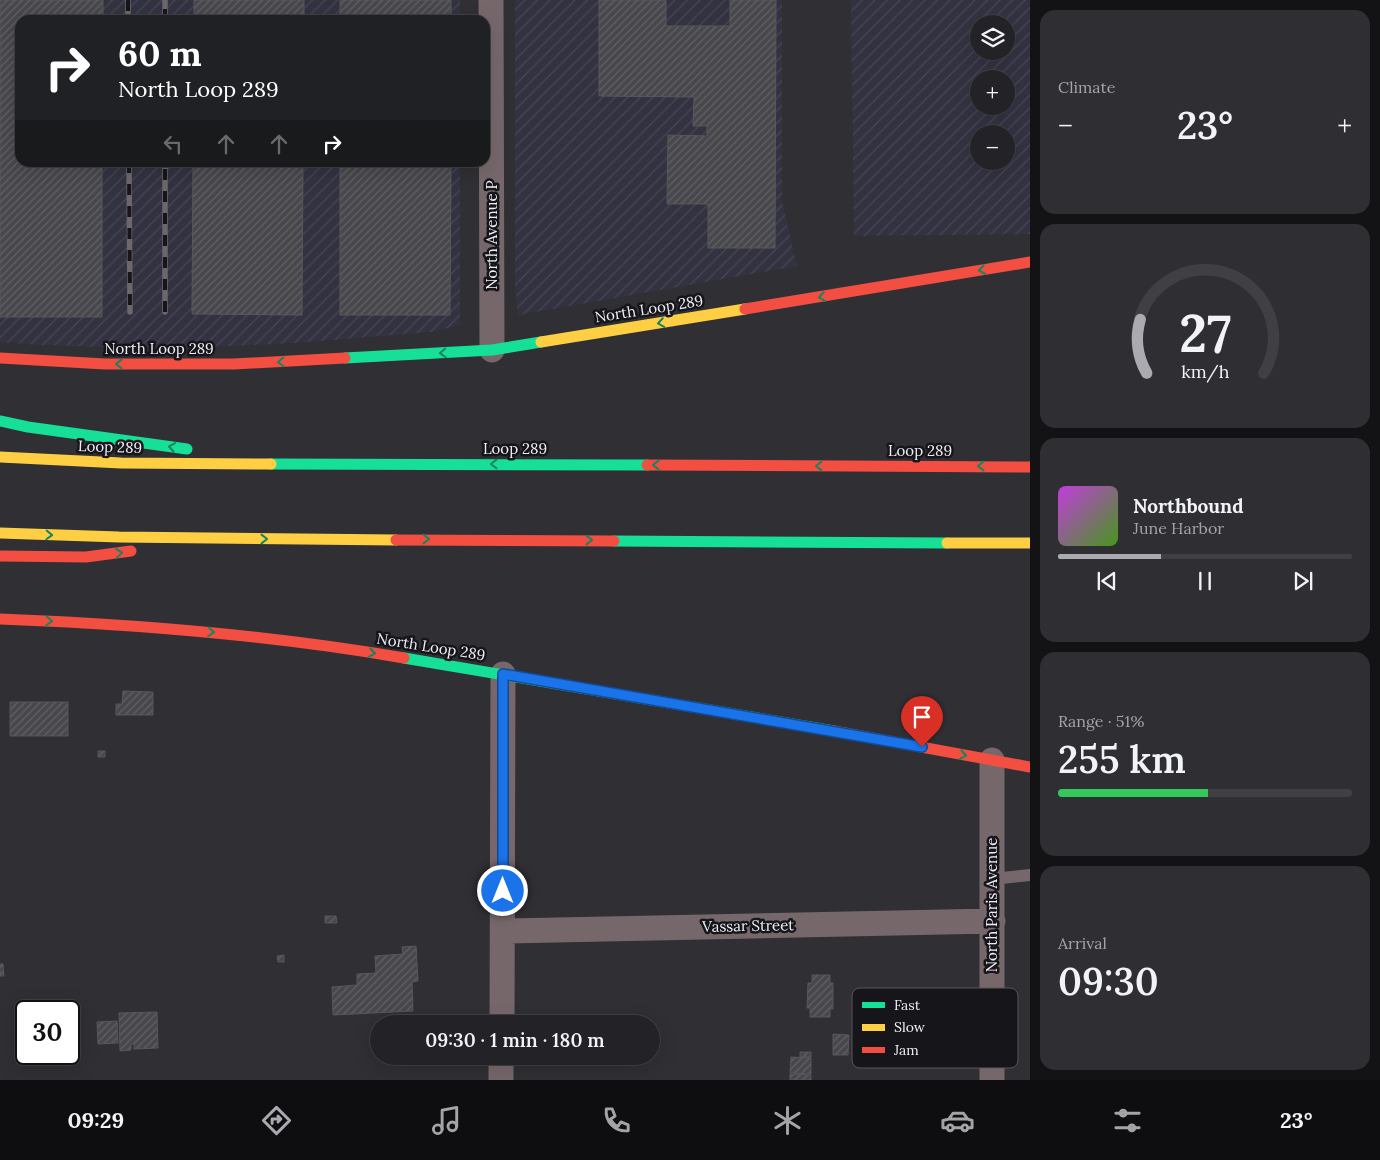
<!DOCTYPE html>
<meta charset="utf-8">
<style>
:root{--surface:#232327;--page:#2f2f33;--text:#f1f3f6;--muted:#a3a4a7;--line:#404044;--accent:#abaab1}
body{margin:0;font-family:Lora,serif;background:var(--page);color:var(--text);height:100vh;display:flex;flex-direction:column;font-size:19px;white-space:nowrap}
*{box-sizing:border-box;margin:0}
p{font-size:16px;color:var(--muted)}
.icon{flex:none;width:28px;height:28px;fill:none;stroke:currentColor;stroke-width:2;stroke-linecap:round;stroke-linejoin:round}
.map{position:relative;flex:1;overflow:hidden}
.side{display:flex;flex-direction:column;gap:10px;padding:10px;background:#131315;width:350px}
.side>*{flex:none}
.banner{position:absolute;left:15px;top:15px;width:475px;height:152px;border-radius:15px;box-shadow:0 5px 20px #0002,0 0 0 1px var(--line);background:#202124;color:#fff;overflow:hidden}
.buttons{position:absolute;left:970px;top:15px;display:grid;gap:10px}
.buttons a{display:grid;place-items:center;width:45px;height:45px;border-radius:50%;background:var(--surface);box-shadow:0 5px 20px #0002,0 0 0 1px var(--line);font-size:25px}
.speed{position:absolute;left:15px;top:1000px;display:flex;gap:10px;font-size:25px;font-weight:700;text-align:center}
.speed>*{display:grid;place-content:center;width:65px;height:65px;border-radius:50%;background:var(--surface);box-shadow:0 5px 20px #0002,0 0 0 1px var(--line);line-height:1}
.speed .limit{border:2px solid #111;border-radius:8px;background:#fff;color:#111}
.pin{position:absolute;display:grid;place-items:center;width:42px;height:42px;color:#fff;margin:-51px -21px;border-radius:50% 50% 50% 0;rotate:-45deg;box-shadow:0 0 5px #0007}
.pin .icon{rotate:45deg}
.me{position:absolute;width:55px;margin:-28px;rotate:0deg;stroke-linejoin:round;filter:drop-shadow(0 0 4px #0008)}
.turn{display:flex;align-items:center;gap:18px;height:105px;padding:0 20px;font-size:22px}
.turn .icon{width:65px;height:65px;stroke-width:2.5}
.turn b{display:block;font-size:35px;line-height:42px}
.lanes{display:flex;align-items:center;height:48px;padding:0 20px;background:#0003;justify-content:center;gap:25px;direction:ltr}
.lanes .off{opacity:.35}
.big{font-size:38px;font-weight:600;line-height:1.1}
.side .tile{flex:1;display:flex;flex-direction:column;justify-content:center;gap:8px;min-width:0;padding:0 18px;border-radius:15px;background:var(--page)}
.side .dial{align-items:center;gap:0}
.dial svg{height:130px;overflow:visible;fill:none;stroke:var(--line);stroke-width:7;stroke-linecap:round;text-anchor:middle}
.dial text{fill:var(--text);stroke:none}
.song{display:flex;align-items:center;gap:15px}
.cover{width:60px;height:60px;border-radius:8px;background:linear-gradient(135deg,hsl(290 70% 55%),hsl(100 70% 35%))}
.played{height:5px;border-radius:2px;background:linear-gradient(90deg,var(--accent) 35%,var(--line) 35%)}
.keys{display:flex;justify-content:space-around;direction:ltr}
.heat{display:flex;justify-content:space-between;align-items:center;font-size:28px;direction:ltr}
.charge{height:8px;border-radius:4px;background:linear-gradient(90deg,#34c759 51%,var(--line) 0)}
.trip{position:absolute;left:370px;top:1015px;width:290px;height:50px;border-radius:25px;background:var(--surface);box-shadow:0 5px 20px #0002,0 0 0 1px var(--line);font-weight:600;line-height:50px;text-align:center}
.tabs{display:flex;height:80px;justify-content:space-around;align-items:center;background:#0e0e10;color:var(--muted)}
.tabs .icon{width:35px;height:35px}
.tabs .current{color:var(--accent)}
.tabs b{font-size:22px;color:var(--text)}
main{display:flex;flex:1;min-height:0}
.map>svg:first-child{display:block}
.industrial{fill:url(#industrial-furrows);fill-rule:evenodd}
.building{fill:url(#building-hatch);stroke:#57575c}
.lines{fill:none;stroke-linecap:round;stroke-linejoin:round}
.lane{stroke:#76686a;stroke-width:12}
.street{stroke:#76686a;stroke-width:25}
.fast{stroke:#16e098;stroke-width:11}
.slow{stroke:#ffcf43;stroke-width:11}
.jam{stroke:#f24e42;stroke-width:11}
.rail-casing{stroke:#6e666a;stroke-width:5.5}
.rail{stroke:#16151a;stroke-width:4;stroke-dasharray:11;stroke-linecap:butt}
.oneway{stroke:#16855f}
.route-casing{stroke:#114b97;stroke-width:12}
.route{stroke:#1a73e8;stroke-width:9}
.labels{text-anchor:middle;stroke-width:5;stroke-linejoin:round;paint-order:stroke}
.street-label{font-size:15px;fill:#eeedf5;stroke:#16151a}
.key{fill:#16151a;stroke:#57565c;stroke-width:1}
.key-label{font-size:14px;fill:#eeedf5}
</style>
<main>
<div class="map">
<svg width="1030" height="1080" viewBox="0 0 1030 1080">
<defs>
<pattern id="industrial-furrows" width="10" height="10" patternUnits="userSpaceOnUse" patternTransform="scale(1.25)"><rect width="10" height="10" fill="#333241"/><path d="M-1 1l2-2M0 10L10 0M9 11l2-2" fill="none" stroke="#474654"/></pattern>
<pattern id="building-hatch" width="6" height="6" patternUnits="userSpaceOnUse" patternTransform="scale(1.25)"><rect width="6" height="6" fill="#47474c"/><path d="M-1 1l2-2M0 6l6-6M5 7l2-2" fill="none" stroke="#626266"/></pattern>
</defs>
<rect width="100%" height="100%" fill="#2f2f34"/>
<path class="industrial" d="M0 0H460V20H20V162L460 163V325L432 332 295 343 169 349 39 345 0 342Z
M515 0H782V201L797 266 518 315 515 285Z
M851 0H1030V234L854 236ZM979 24H1006V51H979ZM979 79H1006V106H979ZM979 134H1006V161H979Z"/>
<path class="building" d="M0 0H103V20H20V162H102V317H0Z
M194 0H304V20H194Z
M340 0H451V20H340Z
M599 0H666V26H730V0H776L775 248H708V204H667L668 135 707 136V126H693L694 97 599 96Z
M193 162H303L302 315 192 314Z
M340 162H451L450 315H340Z
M123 691 153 692V715H116V704H122Z
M10 702H68V736H10Z
M98 751H105V757H98Z
M325 916H336L337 923H325Z
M416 946 418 981 412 982 413 1011 333 1015 332 987 357 985V974L376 973 375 956 403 954 402 947Z
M284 955V962H278L277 956Z
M0 964H3L4 976H0Z
M812 975H830V983H833V1009H830V1017H810V1008H807L808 983H812Z
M157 1012 158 1048 134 1049V1044H131V1050L120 1051 119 1013Z
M117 1021 118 1043 98 1044 97 1022Z
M833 1034 849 1035 848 1055H833Z
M800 1052H811V1057H800Z
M791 1057 811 1058V1074L790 1073Z
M790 1074 811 1075V1080H790Z"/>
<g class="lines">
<path class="lane" d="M992 879 1030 875"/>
<path class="street" d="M491 0 492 350
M503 931 993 921
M502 1024 503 674
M501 1080V1056
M992 1080V760"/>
<path class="fast" d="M345 358 492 350 541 342
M0 421 28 427 187 449
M271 464 647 465
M614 541 947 543
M404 658 834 731"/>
<path class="slow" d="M541 342 745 309
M0 457 121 463 271 464
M0 533 119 537 396 540
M947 543H1030"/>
<path class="jam" d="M745 309 1030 262
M0 358 105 364H234L345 358
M647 465 1030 467
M396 540 614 541
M0 556 86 557 131 551
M0 619C135 624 270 635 404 658
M834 731 1030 767"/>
<g class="rail-casing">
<path id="rail" d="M128 0V20
M165 20V0
M129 162 130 312
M165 312V162"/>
</g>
<use href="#rail" class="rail"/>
</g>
<defs><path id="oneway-chevron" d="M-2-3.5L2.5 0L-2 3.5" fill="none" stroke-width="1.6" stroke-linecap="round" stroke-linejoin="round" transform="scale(1.25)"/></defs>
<g class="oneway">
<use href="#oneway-chevron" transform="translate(982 270) rotate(170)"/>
<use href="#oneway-chevron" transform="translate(822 297) rotate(170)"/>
<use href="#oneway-chevron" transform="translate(661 323) rotate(171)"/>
<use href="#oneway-chevron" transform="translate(443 353) rotate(177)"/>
<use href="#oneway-chevron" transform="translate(281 362) rotate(177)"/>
<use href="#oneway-chevron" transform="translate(119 364) rotate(180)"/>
<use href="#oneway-chevron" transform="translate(172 447) rotate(-170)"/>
<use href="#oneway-chevron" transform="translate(494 464) rotate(-180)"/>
<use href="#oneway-chevron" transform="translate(656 465) rotate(-180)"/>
<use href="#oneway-chevron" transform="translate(819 466) rotate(-180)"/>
<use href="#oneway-chevron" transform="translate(981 466) rotate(-180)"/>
<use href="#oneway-chevron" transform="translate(49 535) rotate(2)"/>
<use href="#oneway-chevron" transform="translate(264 539)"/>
<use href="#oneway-chevron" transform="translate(426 539)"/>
<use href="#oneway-chevron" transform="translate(589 540)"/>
<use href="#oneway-chevron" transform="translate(119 553) rotate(-7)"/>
<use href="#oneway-chevron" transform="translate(49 621) rotate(3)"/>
<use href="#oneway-chevron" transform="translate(211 632) rotate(4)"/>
<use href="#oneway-chevron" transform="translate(372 653) rotate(9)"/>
<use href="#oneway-chevron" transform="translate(963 755) rotate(10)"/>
</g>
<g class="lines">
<g class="route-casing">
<path id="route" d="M503 891V674L922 747"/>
</g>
<use href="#route" class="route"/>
</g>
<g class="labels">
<g class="street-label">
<text transform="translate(492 235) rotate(-90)" y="5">North Avenue P</text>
<text transform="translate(649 309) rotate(-9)" y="5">North Loop 289</text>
<text x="159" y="354">North Loop 289</text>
<text transform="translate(110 447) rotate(2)" y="5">Loop 289</text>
<text x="515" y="454">Loop 289</text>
<text x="920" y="456">Loop 289</text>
<text transform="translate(431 647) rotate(9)" y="5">North Loop 289</text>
<text transform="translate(992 905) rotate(-90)" y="5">North Paris Avenue</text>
<text transform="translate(748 926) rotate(-1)" y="5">Vassar Street</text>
</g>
</g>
<rect x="852" y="988" width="166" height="80" rx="8" class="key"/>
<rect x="862" y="1002" width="23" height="6" fill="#16e098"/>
<rect x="862" y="1024" width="23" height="7" fill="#ffcf43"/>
<rect x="862" y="1047" width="23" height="6" fill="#f24e42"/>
<g class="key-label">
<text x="894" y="1010">Fast</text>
<text x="894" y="1032">Slow</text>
<text x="894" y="1055">Jam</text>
</g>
</svg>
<div class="buttons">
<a><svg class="icon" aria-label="layers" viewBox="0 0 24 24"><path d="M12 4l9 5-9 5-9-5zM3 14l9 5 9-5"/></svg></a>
<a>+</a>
<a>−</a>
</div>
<div class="speed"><div class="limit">30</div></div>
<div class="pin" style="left:922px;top:747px;background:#d93025"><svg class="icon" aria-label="arrive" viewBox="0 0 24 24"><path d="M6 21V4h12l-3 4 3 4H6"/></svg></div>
<svg class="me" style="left:503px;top:891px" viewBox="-20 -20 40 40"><circle r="17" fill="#1a73e8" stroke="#fff" stroke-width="3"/><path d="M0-11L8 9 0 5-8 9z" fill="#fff"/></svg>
<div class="trip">09:30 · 1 min · 180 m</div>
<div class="banner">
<div class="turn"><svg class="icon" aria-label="right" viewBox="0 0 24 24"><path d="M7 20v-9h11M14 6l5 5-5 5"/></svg><div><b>60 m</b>North Loop 289</div></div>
<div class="lanes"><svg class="icon off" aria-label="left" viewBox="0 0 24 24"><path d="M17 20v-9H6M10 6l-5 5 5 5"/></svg><svg class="icon off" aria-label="ahead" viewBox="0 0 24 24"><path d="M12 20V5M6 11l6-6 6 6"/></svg><svg class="icon off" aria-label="ahead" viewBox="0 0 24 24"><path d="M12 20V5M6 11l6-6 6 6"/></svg><svg class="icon" aria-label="right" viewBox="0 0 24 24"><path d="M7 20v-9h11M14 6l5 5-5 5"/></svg></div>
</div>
</div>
<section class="side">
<div class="tile"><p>Climate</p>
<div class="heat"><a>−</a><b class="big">23°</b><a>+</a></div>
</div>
<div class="tile dial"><svg viewBox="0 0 100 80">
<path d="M14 69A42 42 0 1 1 86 69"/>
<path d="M14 69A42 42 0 0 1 10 36" stroke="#abaab1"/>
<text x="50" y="56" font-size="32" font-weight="700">27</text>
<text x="50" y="72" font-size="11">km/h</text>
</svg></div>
<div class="tile">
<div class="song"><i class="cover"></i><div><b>Northbound</b><p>June Harbor</p></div></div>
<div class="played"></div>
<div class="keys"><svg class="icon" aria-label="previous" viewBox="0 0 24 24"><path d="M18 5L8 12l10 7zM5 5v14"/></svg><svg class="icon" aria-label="pause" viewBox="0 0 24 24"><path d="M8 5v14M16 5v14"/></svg><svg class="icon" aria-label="next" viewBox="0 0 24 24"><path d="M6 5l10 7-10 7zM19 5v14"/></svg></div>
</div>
<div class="tile"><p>Range · 51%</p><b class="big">255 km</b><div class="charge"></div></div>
<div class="tile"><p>Arrival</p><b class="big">09:30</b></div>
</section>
</main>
<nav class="tabs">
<b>09:29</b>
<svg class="icon current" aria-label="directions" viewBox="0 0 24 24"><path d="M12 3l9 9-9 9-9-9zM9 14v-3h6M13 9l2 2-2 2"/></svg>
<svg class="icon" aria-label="music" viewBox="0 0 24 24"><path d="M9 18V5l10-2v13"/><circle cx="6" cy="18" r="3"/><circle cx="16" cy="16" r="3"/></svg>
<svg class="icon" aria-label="phone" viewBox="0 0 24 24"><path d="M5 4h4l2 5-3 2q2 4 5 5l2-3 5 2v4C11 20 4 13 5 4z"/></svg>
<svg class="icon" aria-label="climate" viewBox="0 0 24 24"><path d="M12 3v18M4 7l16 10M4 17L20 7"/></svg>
<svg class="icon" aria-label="car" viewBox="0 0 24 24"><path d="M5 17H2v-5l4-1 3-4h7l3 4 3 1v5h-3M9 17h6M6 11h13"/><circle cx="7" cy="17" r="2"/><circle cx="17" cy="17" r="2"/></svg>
<svg class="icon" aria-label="filters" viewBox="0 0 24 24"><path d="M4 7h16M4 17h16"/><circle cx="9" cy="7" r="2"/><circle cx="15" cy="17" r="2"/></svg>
<b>23°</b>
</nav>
